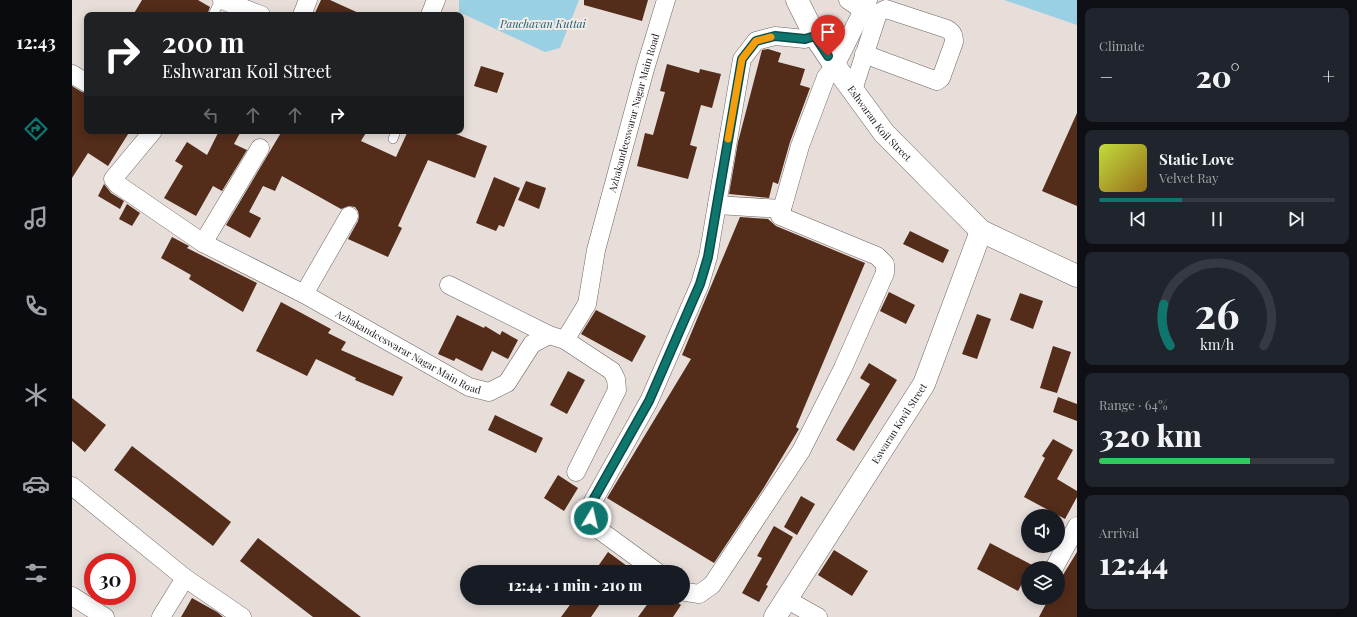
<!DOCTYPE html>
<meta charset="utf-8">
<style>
:root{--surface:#171b24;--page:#20242c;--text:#f1f3f6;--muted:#9ea1a6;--line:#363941;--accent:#0f766e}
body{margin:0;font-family:"Playfair Display",serif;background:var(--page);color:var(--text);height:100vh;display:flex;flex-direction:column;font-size:15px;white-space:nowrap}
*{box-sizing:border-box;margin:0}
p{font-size:13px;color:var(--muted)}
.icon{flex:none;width:22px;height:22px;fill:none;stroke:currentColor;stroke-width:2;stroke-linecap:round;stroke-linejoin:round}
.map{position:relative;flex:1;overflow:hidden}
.details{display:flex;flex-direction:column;gap:8px;padding:8px;background:#0d0f14;width:280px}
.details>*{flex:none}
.guide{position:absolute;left:12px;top:12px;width:380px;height:122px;border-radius:8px;box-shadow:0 2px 10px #0003;background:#202124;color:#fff;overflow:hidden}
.buttons{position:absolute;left:949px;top:509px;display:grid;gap:8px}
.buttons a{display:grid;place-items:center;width:44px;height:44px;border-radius:50%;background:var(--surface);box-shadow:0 2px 10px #0003;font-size:20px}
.speed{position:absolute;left:12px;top:553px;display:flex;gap:8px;font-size:20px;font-weight:700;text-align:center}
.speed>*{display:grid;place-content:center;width:52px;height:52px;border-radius:50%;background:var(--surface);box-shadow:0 2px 10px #0003;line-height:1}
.speed .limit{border:6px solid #d22;background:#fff;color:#111}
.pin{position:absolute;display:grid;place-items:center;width:34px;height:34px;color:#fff;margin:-41px -17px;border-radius:50% 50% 50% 0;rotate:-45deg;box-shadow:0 0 4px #0007}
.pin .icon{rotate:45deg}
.me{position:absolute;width:44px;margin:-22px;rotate:9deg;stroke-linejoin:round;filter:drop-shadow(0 0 3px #0008)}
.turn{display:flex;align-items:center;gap:14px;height:84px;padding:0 12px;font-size:18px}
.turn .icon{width:52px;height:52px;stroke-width:2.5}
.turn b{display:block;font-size:28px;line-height:34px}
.lanes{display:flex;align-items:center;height:38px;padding:0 12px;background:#0003;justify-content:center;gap:20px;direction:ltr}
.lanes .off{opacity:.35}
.big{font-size:30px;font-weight:800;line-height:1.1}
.details .tile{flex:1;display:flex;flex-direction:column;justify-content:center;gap:6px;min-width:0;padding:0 14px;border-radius:8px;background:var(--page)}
.details .dial{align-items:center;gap:0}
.dial svg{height:104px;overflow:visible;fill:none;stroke:var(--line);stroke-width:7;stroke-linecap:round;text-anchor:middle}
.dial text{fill:var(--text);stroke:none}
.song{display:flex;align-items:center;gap:12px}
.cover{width:48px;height:48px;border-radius:6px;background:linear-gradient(135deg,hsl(70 70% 55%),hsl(40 70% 35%))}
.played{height:4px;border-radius:2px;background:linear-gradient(90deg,var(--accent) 35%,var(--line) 35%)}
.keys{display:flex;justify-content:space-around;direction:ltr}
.heat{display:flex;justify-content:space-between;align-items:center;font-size:22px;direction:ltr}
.charge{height:6px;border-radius:3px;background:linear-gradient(90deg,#34c759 64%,var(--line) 0)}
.trip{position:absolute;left:388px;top:565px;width:230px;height:40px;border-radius:20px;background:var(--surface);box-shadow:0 2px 10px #0003;font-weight:800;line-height:40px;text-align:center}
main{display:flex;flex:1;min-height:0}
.menu{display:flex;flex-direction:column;width:72px;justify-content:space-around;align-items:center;background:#090b0e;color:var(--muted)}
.menu .icon{width:28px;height:28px}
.menu .on{color:var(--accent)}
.menu b{font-size:18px;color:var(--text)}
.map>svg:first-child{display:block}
.water{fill:#99d0e4}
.building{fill:#532c1a}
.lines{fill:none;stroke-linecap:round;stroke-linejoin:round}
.service-casing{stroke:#6e6663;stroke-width:10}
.minor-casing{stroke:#6e6663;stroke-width:19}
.tertiary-casing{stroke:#6e6663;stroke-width:23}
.service{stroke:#fff;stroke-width:9}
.minor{stroke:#fff;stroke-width:18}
.tertiary{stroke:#fff;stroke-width:22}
.route-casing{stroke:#0a4d48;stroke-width:10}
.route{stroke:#0f766e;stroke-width:7}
.slow{stroke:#f59e0b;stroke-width:7}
.labels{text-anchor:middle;stroke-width:4;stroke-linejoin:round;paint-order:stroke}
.street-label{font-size:10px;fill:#181514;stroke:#f4ebe7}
.water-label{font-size:11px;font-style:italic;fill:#195f75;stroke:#f4ebe7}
</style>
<main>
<nav class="menu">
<b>12:43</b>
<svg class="icon on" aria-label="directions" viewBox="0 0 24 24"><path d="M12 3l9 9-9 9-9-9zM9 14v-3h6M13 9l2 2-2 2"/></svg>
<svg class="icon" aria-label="music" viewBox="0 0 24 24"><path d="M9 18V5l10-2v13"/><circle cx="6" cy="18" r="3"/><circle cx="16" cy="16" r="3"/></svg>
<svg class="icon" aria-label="phone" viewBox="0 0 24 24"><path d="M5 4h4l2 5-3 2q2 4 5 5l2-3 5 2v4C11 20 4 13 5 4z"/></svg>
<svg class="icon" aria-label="climate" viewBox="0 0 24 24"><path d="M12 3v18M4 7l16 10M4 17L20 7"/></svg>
<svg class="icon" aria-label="car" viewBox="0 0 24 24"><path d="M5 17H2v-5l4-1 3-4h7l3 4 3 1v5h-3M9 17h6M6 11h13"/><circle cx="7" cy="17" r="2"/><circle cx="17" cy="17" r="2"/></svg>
<svg class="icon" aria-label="filters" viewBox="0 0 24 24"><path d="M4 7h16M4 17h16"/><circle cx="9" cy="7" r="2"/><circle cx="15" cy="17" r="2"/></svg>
</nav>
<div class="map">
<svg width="1005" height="617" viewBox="0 0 1005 617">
<rect width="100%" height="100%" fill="#e7deda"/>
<path class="water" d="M387 0H507L488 48 473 52 387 12Z
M932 0H1005V25Z"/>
<path class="building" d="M70 0H126L138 7 135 15H61Z
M249 0H258L291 15H242Z
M512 0H576L570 21 512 5Z
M696 49 709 53 706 62 733 69 728 85 738 88 718 142 706 184 701 182 697 198 657 194 666 142 690 50Z
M595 64 627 73 628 69 649 74 640 108 629 105 618 145 625 147 616 179 565 166 573 133 581 135 593 92 588 91Z
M409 66 432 73 425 93 402 86Z
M0 86 10 92 15 93V131H58L36 166 16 153 0 178Z
M1005 113V206L970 191Z
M147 131H169L162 144 175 150 150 191 141 186 124 216 92 198 111 166 103 161 115 142 135 155Z
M210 131H295L289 141 324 157 336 131H376L415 146 403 178 356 160 326 226 330 228 316 257 276 239 286 221 287 216 286 211 283 207 277 206 269 209 210 176 203 191 191 186 177 212 189 218 178 238 154 225Z
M422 177 448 188 432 227 427 225 424 231 404 223Z
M454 181 474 188 467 209 446 200Z
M32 184 39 193 52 201 48 209 26 196Z
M55 204 68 213 60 226 47 219Z
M668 217 696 219 704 226 793 263 724 427 727 429 691 489 642 563 535 498 619 359 610 355Z
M838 231 877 250 871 263 831 244Z
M100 237 117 246 115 248 185 283 171 312 117 279 119 275 89 258Z
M817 292 843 305 834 324 808 311Z
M948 293 971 301 961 329 938 320Z
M209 302 259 329 256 333 274 342 269 350 331 377 321 396 283 380 284 378 244 359 235 376 184 351Z
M524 310 574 336 560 362 509 334Z
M905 314 919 319 905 359 890 354Z
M385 315 412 328 413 326 428 335 430 331 446 340 436 359 420 351 410 371 384 358 382 361 366 354Z
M981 346 999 352 985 393 968 388Z
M797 363 825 380 782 451 764 440 798 384 788 378Z
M496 371 513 380 495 414 478 405Z
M986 397 1005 404V421L981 412Z
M0 398 34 425 13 452 0 441Z
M423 415 471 438 464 453 416 430Z
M981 439 1001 450 985 479 1005 491V497L993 519 952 497 973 458 970 456Z
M60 446 159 522 141 546 42 470Z
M486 475 506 488 492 511 472 498Z
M729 496 743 504 725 535 712 527Z
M702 526 721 537 694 585 696 586 687 602 670 593 690 558 685 556Z
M186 538 289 617H241L168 561Z
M918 543 960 565 958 568H956V572L946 591 905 569Z
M762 550 796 571 780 596 746 575Z
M536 552 555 566 551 572H522Z
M1005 552V617H967L977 598H986V583Z
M120 598 145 612 151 617H109Z
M503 598H532L519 617H489Z
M580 598H600L609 605 601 617H566Z"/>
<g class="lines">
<g class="service-casing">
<path id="service" d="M141 15 148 0
M321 139 324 131"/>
</g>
<g class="minor-casing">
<g id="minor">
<path d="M150 0 189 15"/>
<path d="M776 0 791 10"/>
<path d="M230 15 236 0"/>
<path d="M358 15 364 0"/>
<path d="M0 74 15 83"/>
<path d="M781 90 806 13 814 9 875 29C881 33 882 35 882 42L869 78 865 81 792 54"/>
<path id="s1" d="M81 131 41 179 45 184 131 243 232 294 397 387 417 392 435 383 460 344 477 335 493 340 515 304 524 250 573 69 594 0"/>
<path d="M645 205 710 209"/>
<path d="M131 243 188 148"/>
<path d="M377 285 477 335"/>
<path d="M232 294 277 216"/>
<path d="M493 340 540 371 544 379 545 390 504 472"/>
<path d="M0 486 113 578 170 617"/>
<path d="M982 568 1005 526"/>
<path d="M585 572 526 529 519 518 520 503 577 401 628 284 636 257 670 59 684 41 703 36 733 39 743 36"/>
<path d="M611 590 614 592 627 594 640 585 729 451 771 368 813 273V264L805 256 708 216 728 146 754 77 763 66 796 0"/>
<path d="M0 596 33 617"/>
<path d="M714 599 746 617"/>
<path d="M89 617 113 578"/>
</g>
</g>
<g class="tertiary-casing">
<g id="tertiary">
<path id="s2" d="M725 0 743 36 763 66 812 133 909 231 1005 276"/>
<path id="s3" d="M703 617 852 384 909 231"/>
</g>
</g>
<use href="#service" class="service"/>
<use href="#minor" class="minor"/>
<use href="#tertiary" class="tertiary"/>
</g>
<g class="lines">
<g class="route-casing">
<path id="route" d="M519 518 520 502 577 401 628 284 636 257 670 59 684 41 703 36 733 39 743 36 756 56"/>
</g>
<use href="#route" class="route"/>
<path class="slow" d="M656 139 670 59 684 41 699 37"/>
</g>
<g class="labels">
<g class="street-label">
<text dy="4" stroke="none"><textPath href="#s1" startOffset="838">Azhakandeeswarar Nagar Main Road</textPath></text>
<text dy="4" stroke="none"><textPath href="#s2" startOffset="149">Eshwaran Koil Street</textPath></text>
<text dy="4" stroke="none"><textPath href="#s1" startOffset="406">Azhakandeeswarar Nagar Main Road</textPath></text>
<text dy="4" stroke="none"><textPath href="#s3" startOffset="230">Eswaran Kovil Street</textPath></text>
</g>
<g class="water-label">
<text x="471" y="28">Panchavan Kuttai</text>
</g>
</g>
</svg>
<div class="buttons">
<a><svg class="icon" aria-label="sound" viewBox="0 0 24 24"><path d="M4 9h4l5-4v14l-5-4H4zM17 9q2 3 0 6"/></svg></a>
<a><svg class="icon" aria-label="layers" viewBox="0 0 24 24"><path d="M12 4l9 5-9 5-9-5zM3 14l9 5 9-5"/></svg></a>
</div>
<div class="speed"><div class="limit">30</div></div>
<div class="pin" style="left:756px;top:56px;background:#d93025"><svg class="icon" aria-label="arrive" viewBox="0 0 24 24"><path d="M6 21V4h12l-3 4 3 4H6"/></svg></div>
<svg class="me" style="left:519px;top:518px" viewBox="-20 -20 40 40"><circle r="17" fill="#0f766e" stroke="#fff" stroke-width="3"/><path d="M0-11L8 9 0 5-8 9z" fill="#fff"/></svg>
<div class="trip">12:44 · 1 min · 210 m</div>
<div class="guide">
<div class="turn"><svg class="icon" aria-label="right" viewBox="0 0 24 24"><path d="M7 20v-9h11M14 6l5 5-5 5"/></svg><div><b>200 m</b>Eshwaran Koil Street</div></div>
<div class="lanes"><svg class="icon off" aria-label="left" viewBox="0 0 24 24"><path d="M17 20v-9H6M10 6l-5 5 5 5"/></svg><svg class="icon off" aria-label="ahead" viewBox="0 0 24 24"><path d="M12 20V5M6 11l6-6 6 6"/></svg><svg class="icon off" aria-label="ahead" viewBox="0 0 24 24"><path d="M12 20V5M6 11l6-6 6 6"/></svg><svg class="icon" aria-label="right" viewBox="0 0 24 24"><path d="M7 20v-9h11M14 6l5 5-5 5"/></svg></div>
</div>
</div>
<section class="details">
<div class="tile"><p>Climate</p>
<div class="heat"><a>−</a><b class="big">20°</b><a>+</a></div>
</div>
<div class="tile">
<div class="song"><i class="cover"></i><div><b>Static Love</b><p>Velvet Ray</p></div></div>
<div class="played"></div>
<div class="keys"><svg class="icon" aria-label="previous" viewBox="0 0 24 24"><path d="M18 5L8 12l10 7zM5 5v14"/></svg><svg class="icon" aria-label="pause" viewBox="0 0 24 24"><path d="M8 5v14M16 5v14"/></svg><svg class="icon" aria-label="next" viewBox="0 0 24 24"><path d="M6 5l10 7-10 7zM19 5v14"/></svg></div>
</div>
<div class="tile dial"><svg viewBox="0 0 100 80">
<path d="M14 69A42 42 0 1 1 86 69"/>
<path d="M14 69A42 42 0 0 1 9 37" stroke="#0f766e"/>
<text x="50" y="56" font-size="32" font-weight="700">26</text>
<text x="50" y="72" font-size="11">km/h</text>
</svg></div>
<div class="tile"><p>Range · 64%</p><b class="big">320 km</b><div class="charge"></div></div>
<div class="tile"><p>Arrival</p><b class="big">12:44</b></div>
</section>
</main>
